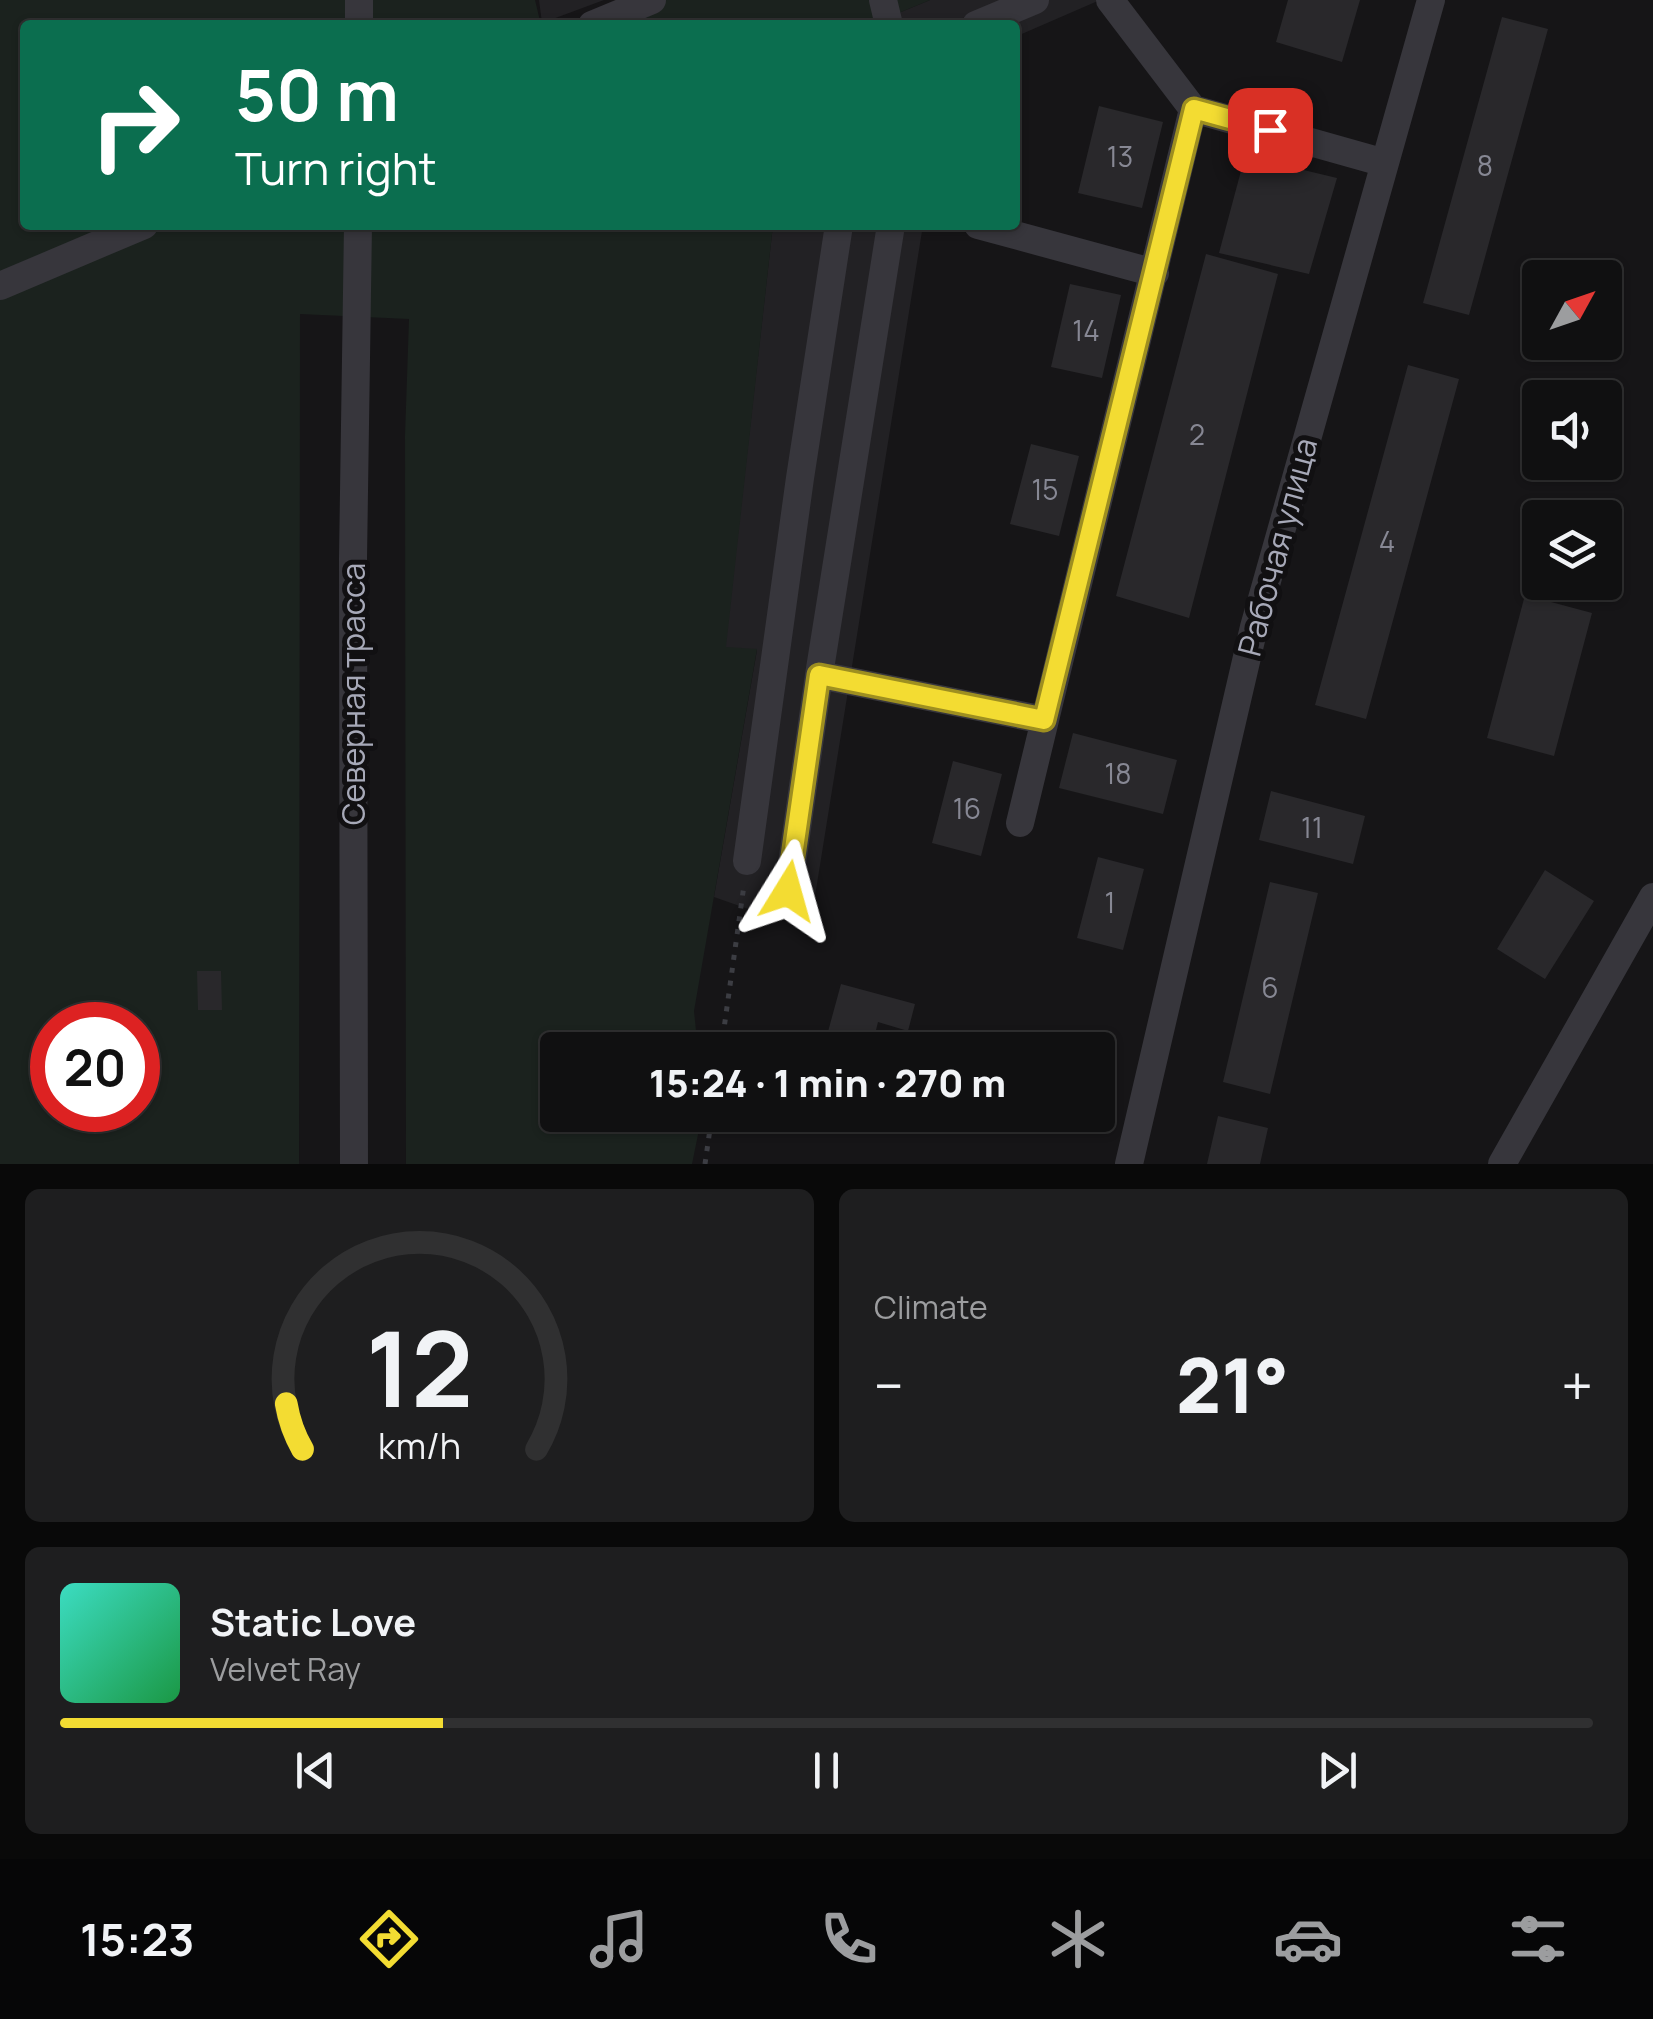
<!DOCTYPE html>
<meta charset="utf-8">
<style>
:root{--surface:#101011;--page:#1e1e1f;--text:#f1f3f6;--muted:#9c9d9f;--line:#303031;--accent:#f3dc32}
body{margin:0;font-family:Manrope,sans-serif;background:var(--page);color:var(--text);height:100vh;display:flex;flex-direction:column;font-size:38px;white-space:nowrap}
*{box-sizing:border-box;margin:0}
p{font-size:32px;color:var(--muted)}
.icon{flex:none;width:55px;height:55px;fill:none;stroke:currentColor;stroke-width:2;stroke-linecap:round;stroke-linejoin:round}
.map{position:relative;height:1164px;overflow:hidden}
.panel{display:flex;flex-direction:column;gap:25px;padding:25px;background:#090909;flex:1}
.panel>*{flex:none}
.guide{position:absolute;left:20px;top:20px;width:1000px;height:210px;border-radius:10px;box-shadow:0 2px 8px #0004,0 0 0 2px var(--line);background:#0b6e4f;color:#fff;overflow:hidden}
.needle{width:65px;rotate:50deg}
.buttons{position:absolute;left:1522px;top:260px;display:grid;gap:20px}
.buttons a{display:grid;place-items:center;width:100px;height:100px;border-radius:10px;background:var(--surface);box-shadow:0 2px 8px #0004,0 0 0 2px var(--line);font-size:50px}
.speed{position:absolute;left:30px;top:1002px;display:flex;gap:20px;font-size:50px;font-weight:700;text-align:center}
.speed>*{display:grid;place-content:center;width:130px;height:130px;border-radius:50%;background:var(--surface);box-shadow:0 2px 8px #0004,0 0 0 2px var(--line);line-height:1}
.speed .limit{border:15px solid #d22;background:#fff;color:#111}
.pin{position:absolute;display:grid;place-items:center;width:85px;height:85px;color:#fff;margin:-42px;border-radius:20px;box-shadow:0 5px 15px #0006}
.me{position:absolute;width:110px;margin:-55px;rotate:8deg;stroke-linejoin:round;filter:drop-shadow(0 0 8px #0008)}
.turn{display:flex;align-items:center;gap:35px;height:210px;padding:0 50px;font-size:45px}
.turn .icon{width:130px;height:130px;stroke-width:2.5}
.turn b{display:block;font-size:70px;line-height:85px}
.big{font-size:75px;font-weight:800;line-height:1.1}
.panel .card{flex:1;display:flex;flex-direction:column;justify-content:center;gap:15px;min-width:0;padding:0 35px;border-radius:15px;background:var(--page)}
.panel .dial{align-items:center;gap:0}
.dial svg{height:260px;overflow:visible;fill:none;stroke:var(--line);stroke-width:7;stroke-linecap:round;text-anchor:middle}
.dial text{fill:var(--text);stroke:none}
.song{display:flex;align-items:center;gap:30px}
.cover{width:120px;height:120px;border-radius:15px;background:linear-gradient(135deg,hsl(170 70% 55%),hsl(140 70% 35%))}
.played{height:10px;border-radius:5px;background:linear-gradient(90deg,var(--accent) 25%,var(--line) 25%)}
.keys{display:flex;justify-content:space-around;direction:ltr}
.heat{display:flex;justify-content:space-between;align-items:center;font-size:55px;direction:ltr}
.panel .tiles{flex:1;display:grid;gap:25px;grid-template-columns:1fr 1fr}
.card:last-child{grid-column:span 2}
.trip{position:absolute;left:540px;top:1032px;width:575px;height:100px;border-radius:10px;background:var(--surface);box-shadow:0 2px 8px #0004,0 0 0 2px var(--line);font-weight:800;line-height:100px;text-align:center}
.tabs{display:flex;height:160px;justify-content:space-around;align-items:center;background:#060607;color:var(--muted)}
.tabs .icon{width:70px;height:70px}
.tabs .active{color:var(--accent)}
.tabs b{font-size:45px;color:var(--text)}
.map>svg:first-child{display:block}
.built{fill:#222124}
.green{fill:#1b221e;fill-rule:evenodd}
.building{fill:#29282b}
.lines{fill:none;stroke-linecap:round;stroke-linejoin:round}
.path{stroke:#3c3d43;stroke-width:5;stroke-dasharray:5 8;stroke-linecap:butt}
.minor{stroke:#37363c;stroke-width:28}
.route-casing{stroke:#9e8f20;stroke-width:25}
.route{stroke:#f3dc32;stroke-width:18}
.labels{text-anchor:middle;stroke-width:10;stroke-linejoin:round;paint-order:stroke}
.number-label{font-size:28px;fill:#878894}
.street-label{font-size:32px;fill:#a7a9b8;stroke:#111012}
</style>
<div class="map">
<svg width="1653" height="1164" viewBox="0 0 1653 1164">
<rect width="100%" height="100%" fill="#161517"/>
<path class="built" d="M539 0H604L542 23Z
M930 0H1100L1015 37V25H881L884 19Z
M773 225H923L811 921 751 910 714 897 757 650 725 648Z"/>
<path class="green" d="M0 0H535L541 25H25V225H773L726 647 757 649 694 1011 698 1050H558V1115H702L692 1164H406L405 436 409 319 300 314 299 1164H0ZM52 1025H138V1110H52Z
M652 0H930L884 19 881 25H592Z"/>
<path class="building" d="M1288 0H1360L1342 62 1276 42Z
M1502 17 1548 29 1469 315 1423 303Z
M1099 106 1163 122 1142 208 1078 193Z
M1245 156 1337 178 1309 274 1219 253Z
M1206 254 1278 274 1189 618 1116 596Z
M1070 284 1121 295 1102 378 1051 367Z
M1408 365 1459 379 1366 719 1315 705Z
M1031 444 1079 456 1059 536 1010 524Z
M1525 595 1592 613 1554 756 1487 738Z
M1073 733 1177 760 1163 814 1059 788Z
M953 761 1002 774 981 856 932 843Z
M1271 791 1365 816 1353 864 1259 840Z
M1098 857 1144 869 1123 950 1077 938Z
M1545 870 1594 901 1545 979 1497 949Z
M1270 882 1318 893 1270 1094 1223 1082Z
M197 971H221L222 1010H198Z
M841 984 915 1004 908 1031 878 1022 871 1050H823Z
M827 1115H884L880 1131Z
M1218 1116 1268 1128 1260 1164H1207Z"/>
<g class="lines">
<path class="path" d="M721 1050 744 885
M705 1164 712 1115"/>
<path class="minor" d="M359 0V25
M883 0 889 25
M1110 0 1193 109
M592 25 652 0
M976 25 1035 0
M978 225 1155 273
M0 286 144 225
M819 675 1044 720
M1020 823 1193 109 1385 163
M747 861 800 478 839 225
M788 891 819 675 891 225
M354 1164 353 559 358 225
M1129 1164 1254 627 1431 0
M1502 1164 1653 897"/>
</g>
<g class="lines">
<g class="route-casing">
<path id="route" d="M788 891 819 675 1044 720 1194 109 1270 130"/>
</g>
<use href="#route" class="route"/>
</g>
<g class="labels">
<g class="number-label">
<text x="1120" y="167">13</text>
<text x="1485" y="176">8</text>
<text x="1086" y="341">14</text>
<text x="1197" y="445">2</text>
<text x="1045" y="500">15</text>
<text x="1387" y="552">4</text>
<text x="1118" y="784">18</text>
<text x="967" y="819">16</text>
<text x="1312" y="838">11</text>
<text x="1110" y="913">1</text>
<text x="1270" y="998">6</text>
</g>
<g class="street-label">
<text transform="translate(1278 547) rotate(-75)" y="11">Рабочая улица</text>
<text transform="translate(354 694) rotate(-90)" y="11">Северная трасса</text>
</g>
</g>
</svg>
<div class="buttons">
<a><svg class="needle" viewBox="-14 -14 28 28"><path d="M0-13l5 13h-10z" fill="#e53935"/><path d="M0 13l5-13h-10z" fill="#9c9d9f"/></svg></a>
<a><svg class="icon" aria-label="sound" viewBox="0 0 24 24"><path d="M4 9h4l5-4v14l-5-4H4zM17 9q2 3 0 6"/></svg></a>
<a><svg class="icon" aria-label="layers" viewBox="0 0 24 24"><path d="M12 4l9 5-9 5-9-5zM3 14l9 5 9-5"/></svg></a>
</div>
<div class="speed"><div class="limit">20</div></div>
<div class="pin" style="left:1270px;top:130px;background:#d93025"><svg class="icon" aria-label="arrive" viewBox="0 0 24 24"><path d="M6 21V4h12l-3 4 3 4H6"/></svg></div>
<svg class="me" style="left:788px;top:891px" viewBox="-20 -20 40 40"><path d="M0-17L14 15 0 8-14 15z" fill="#f3dc32" stroke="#fff" stroke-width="4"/></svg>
<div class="trip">15:24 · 1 min · 270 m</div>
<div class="guide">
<div class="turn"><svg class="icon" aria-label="right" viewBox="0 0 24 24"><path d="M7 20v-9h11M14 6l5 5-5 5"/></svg><div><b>50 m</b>Turn right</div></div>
</div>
</div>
<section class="panel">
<div class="tiles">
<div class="card dial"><svg viewBox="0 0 100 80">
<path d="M14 69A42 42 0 1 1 86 69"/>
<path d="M14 69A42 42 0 0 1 9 55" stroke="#f3dc32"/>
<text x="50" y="56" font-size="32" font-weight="700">12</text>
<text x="50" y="72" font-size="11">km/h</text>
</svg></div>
<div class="card"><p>Climate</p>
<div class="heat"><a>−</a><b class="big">21°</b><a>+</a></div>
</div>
<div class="card">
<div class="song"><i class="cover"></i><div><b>Static Love</b><p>Velvet Ray</p></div></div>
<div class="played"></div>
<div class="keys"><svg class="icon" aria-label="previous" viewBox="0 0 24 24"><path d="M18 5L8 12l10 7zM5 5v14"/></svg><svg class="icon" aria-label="pause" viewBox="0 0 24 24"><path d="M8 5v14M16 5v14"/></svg><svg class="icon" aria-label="next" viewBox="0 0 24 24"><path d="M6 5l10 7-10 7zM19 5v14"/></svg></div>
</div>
</div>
</section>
<nav class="tabs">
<b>15:23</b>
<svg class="icon active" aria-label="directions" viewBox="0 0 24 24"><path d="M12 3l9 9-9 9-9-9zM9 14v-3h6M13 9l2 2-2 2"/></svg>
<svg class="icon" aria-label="music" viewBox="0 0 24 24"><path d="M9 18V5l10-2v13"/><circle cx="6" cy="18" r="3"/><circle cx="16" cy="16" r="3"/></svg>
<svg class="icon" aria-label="phone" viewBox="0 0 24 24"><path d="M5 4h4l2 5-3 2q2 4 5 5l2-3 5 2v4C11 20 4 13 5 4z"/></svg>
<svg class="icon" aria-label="climate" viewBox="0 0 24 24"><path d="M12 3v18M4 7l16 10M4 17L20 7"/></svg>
<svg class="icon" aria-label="car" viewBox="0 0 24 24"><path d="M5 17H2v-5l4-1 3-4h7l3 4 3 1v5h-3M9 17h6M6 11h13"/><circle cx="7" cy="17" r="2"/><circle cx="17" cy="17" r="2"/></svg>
<svg class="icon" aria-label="filters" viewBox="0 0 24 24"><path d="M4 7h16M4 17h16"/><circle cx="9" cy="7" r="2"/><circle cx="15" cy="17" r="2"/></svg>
</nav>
